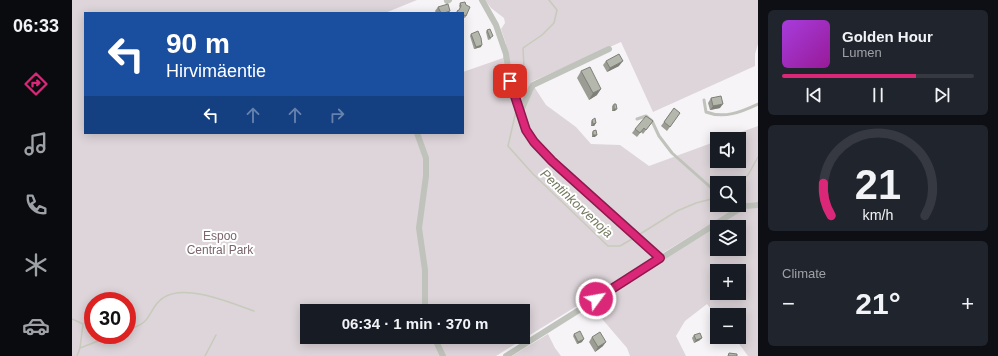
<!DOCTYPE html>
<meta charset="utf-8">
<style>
:root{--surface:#171b24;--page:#20242c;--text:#f1f3f6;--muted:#9ea1a6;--line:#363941;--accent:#db2777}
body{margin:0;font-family:Arial,sans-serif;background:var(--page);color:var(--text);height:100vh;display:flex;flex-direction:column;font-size:15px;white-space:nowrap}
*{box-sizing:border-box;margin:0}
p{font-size:13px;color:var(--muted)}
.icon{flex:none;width:22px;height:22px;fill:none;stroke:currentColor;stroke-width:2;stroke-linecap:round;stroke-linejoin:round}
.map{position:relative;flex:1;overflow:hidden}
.sheet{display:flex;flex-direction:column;gap:10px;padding:10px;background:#0d0f14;width:240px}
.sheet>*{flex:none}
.banner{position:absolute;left:12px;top:12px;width:380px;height:122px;border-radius:0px;box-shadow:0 2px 10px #0003;background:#1a4fa0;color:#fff;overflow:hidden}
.controls{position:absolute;left:638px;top:132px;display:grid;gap:8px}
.controls a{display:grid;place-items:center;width:36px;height:36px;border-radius:0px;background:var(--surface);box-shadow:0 2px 10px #0003;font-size:20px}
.speed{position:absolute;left:12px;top:292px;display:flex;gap:8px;font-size:20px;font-weight:700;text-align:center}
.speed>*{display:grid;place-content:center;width:52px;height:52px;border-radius:50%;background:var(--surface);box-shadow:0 2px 10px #0003;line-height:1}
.speed .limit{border:6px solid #d22;background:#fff;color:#111}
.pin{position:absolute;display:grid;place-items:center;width:34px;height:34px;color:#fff;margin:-17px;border-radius:8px;box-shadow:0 2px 6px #0006}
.me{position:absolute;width:44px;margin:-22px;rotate:58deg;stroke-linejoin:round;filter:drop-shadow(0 0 3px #0008)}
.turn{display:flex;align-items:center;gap:14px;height:84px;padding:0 16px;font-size:18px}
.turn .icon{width:52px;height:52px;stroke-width:2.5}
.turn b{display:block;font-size:28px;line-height:34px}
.lanes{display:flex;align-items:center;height:38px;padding:0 16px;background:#0003;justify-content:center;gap:20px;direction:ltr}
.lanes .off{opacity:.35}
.big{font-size:30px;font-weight:700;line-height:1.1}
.sheet .tile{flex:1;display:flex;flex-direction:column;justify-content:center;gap:6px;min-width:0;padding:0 14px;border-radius:6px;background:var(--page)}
.sheet .dial{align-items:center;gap:0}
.dial svg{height:104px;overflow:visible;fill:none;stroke:var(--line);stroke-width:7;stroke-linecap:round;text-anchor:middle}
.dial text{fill:var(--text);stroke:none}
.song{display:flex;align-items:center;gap:12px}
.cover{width:48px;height:48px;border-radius:6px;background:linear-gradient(135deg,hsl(280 70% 55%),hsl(300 70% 35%))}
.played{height:4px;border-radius:2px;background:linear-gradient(90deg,var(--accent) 70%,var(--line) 70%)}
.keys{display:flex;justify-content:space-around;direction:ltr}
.heat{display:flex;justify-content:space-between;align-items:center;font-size:22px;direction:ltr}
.trip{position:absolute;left:228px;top:304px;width:230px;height:40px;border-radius:0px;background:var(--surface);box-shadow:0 2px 10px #0003;font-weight:700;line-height:40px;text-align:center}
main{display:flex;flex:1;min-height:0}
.tabs{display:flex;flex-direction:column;width:72px;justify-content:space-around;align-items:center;background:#090b0e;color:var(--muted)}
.tabs .icon{width:28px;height:28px}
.tabs .on{color:var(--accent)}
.tabs b{font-size:18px;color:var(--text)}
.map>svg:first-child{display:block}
.green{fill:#ddd5d9;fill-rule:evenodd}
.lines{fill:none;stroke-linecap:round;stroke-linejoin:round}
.stream{stroke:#c8cabc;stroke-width:1.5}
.lane{stroke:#c0c3bb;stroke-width:3}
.street{stroke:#c0c3bb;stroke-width:6}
.wall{fill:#9b9d94}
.shaded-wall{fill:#7e8078}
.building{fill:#b4b7ac;stroke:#7e8078}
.route-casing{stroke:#8e194d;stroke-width:10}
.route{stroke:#db2777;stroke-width:7}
.labels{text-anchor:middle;stroke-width:4;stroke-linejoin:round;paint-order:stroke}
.park-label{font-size:12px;fill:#7a666c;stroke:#fff}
.water-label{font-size:13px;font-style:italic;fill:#73785e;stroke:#fff}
</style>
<main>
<nav class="tabs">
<b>06:33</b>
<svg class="icon on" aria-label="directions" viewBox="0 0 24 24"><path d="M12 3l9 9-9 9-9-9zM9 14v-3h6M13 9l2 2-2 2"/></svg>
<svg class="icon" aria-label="music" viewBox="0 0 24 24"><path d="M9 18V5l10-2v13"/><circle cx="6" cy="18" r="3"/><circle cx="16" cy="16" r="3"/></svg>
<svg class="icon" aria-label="phone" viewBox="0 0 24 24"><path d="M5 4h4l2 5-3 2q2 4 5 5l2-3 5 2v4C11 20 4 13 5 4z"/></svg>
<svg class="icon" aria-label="climate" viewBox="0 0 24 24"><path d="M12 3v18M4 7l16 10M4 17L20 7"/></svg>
<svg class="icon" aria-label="car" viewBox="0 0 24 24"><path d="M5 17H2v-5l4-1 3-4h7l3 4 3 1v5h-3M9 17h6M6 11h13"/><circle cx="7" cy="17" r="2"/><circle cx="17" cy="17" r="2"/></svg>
</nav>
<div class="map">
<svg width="686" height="356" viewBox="0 0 686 356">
<rect width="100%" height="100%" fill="#f6f4f7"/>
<path class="green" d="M0 0H345L313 13H13V133H391V72L431 58 434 44 429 29 433 23 432 18 419 8 413 0H686V44L683 54V66L581 112 549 42 459 82 474 105 504 127 519 144 548 145 577 166 645 141V161H667V139H650L686 126V202L672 203 424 356H0ZM645 183H667V205H645ZM21 301H55V335H21ZM235 311H451V337H235Z
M686 207V356H676L662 337H667V315H645V316L635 304 613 321 604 336 614 356H558L555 348 519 306 673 208ZM645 227H667V249H645ZM645 271H667V293H645Z
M476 334 483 348 489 356H440Z"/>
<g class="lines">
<path class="stream" d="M446 98 452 68 451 48 470 35 482 23 485 10 477 0
M444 111 436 146 461 174 536 246H548L560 239
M667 183 676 175 686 157
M568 234 605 211 624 203 643 198
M0 319 11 324 8 348 5 356
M55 330C60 328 68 326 72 322 79 316 81 304 91 298 113 283 159 303 182 311
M8 348 42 335
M133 356 144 335"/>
<path class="lane" d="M632 100 634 112C652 119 669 112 686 104
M565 119 574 116 580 121 587 136 600 153 645 193
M655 205 661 213"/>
<path class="street" d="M410 0 424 25 434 54 438 81 443 100 454 130 462 142 480 161 588 258
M375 1 377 0
M448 113 458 90 461 85 537 49
M345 133 354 158V176L347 228 353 270V311
M362 337 371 356
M434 356 672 206 686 205"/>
</g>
<path class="wall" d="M388 3 394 16 393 18 391 17V13H384L385 11 387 10 388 8 387 6Z
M366 7 376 13H364L363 11Z
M415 30 419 39 416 40 414 32Z
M399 34 409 47 402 49 398 36Z
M534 61 547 66 535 72 531 65Z
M509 71 525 95 517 100 505 78Z
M639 98 648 108 638 110 636 103Z
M542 104 543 111H540V106Z
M602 108 608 113 595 131 589 126Z
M520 120 524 123 522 126H519V122Z
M581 121 571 134 569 132 565 137 560 133 563 129Z
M521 131 523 137H520V133Z
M502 334 510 342 505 344 501 336Z
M622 335 628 340 622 343 620 338Z
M520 337 531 346 523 352 517 342Z"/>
<path class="shaded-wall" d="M410 45 409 47 402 49 404 47Z
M551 61 547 66 535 72 538 68Z
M529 89 525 95 517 100 521 93Z
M651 104 648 108 638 110 641 106Z
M542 109H545L543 111H540Z
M524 123 522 126H519L521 124Z
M521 135H525L523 137H520Z
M630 338 628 340 622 343 624 340Z
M512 339 510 342 505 344 506 342Z
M534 342 531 346 523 352 526 347Z"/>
<path class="building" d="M393 2 394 5 398 7 394 16 392 15 391 16V13H386L385 11 387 10 389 6 388 3Z
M376 4 378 11 372 13H369L366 7Z
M418 29 421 36 418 38 415 30Z
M406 31 409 38 410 45 404 47 399 34Z
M547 54 551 61 538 68 534 61Z
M518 67 529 89 521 93 509 71Z
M649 96 651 104 641 106 639 98Z
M542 104H544L545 109H542Z
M602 108 608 113 598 127 592 122Z
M574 116 581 121 574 130 572 128 568 133 563 129Z
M523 118 524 123 521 124 520 120Z
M524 130 525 135H521V131Z
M508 331 512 339 506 342 502 334Z
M528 332 534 342 526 347 520 337Z
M628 333 630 338 624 340 622 335Z
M657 353 665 354V356H656Z"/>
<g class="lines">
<g class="route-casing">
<path id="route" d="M438 81 454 130 462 142 480 161 588 258 524 299"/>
</g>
<use href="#route" class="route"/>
</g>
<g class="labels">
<g class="park-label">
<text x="148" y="240">Espoo<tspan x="148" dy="14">Central Park</tspan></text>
</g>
<g class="water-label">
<text transform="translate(505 203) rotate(43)" y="5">Pentinkorvenoja</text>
</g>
</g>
</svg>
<div class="controls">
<a><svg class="icon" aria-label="sound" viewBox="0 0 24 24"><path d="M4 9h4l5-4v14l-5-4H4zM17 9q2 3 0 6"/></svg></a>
<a><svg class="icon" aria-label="search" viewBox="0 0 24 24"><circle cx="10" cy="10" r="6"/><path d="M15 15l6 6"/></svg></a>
<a><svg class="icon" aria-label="layers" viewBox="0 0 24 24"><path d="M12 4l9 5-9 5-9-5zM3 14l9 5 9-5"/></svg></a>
<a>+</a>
<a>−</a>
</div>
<div class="speed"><div class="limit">30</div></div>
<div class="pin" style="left:438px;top:81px;background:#d93025"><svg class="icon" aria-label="arrive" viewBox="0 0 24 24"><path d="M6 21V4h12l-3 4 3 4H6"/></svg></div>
<svg class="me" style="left:524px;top:299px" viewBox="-20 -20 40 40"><circle r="17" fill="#db2777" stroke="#fff" stroke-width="3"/><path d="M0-11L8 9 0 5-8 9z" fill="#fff"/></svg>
<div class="trip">06:34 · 1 min · 370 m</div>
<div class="banner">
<div class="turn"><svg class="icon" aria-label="left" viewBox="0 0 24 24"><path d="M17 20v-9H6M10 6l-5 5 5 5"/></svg><div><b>90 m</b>Hirvimäentie</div></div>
<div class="lanes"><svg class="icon" aria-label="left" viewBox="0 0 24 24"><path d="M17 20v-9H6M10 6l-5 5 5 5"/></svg><svg class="icon off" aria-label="ahead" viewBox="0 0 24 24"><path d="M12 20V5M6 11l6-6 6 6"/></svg><svg class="icon off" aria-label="ahead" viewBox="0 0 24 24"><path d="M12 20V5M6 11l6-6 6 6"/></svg><svg class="icon off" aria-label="right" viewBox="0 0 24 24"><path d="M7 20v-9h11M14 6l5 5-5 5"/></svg></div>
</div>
</div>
<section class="sheet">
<div class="tile">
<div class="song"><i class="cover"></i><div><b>Golden Hour</b><p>Lumen</p></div></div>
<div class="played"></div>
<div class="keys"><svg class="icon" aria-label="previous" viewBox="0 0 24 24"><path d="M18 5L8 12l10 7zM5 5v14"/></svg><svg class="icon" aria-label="pause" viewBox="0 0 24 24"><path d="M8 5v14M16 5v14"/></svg><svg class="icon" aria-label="next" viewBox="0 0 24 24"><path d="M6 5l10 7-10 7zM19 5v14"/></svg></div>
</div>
<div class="tile dial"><svg viewBox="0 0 100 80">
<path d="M14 69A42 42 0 1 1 86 69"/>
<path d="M14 69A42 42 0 0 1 8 44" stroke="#db2777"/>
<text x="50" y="56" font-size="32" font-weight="700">21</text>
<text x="50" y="72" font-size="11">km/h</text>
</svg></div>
<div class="tile"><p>Climate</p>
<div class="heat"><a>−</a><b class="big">21°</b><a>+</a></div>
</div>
</section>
</main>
